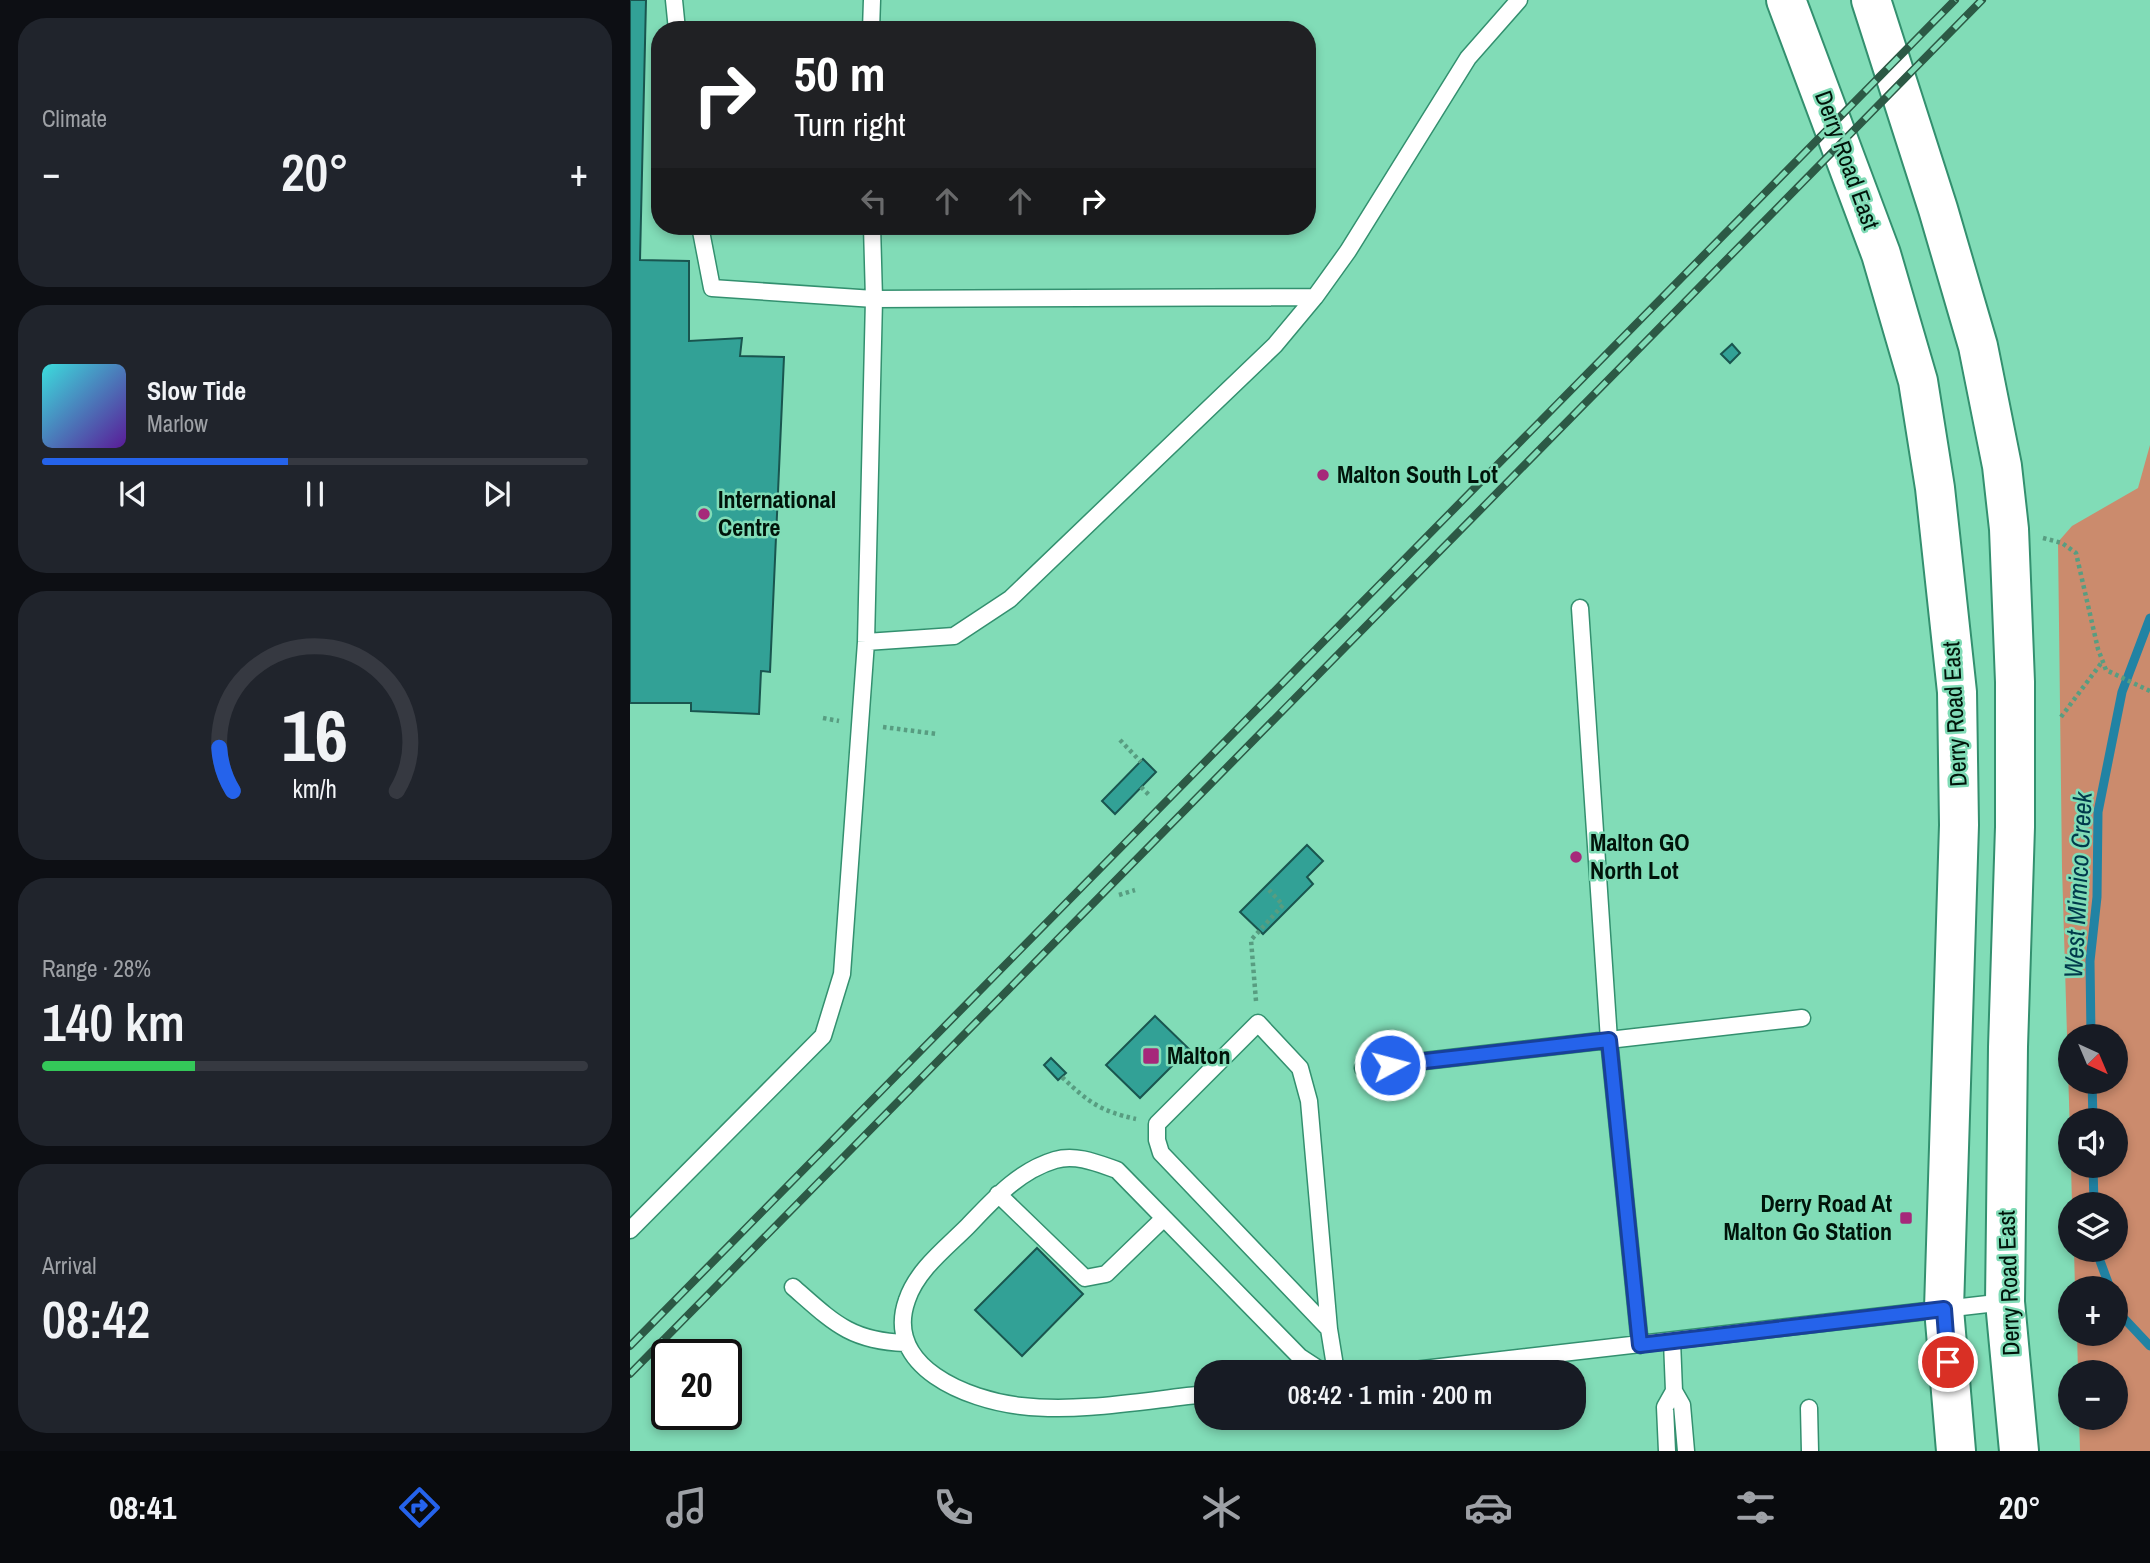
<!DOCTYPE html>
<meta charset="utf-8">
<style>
:root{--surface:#171b24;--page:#20242c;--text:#f1f3f6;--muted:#9ea1a6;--line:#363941;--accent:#2563eb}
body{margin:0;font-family:"Archivo Narrow",sans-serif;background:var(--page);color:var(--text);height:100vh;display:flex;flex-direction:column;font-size:26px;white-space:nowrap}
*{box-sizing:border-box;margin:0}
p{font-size:23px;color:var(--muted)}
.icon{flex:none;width:38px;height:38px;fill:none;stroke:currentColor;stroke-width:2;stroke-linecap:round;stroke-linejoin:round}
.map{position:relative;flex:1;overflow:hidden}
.details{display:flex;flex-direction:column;gap:18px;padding:18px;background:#0d0f14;width:630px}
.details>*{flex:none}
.top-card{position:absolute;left:21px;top:21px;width:665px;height:214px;border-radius:28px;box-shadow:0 4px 10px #0003;background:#202124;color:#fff;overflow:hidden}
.needle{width:46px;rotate:136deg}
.fabs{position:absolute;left:1428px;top:1024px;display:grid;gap:14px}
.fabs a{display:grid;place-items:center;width:70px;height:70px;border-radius:50%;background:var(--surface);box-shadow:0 4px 10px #0003;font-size:35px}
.speed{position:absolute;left:21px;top:1339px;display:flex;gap:14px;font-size:35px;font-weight:700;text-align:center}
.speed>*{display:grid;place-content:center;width:91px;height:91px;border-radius:50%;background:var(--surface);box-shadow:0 4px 10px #0003;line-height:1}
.speed .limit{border:4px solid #111;border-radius:10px;background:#fff;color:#111}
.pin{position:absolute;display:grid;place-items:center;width:60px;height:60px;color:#fff;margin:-30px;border:4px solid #fff;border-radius:50%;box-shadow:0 2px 7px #0007}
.me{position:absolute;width:77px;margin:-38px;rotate:83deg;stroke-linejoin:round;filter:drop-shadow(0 0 5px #0008)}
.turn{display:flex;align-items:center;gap:24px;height:147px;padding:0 28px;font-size:32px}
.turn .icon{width:91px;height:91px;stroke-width:2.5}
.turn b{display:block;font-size:49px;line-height:60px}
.lanes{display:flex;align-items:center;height:66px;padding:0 28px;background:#0003;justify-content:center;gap:35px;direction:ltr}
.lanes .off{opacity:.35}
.big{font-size:52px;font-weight:600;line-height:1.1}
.details .widget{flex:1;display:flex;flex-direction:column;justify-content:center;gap:10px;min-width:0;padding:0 24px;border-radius:28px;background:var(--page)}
.details .dial{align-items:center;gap:0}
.dial svg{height:182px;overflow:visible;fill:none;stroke:var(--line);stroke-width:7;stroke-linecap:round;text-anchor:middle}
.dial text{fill:var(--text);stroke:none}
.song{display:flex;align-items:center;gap:21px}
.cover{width:84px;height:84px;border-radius:10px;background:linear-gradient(135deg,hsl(180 70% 55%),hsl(270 70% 35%))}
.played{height:7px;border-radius:4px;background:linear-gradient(90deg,var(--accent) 45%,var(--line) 45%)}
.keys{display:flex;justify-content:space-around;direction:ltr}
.heat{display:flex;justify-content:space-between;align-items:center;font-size:38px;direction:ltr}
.charge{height:10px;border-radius:5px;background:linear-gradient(90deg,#34c759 28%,var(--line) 0)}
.trip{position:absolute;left:564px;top:1360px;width:392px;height:70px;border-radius:28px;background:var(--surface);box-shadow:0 4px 10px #0003;font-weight:600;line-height:70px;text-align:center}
.tabs{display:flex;height:112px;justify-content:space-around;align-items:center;background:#090b0e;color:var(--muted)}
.tabs .icon{width:49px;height:49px}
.tabs .selected{color:var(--accent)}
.tabs b{font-size:32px;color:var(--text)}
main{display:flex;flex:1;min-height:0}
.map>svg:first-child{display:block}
.green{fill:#cb8b6d;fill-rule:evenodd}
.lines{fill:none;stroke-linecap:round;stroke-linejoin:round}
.stream{stroke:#2183a4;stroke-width:9}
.building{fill:#32a196;stroke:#19554f;stroke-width:2}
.lane-casing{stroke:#33906f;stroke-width:19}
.secondary-casing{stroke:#33906f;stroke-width:42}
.path{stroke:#589d81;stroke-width:4.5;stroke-dasharray:3.5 3.5;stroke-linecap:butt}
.lane{stroke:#fff;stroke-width:16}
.secondary{stroke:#fff;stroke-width:38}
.rail-casing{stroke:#2c5945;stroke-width:8}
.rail{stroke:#81dcb7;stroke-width:5;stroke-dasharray:16;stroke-linecap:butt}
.route-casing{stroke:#184099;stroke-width:18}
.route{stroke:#2563eb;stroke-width:12}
.poi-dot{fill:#a6287a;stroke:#81dcb7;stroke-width:2.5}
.labels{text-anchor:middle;stroke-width:5;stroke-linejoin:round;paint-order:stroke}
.street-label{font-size:24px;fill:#00140a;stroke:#81dcb7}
.poi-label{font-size:24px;font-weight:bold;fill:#00140a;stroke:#81dcb7;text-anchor:start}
.water-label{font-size:26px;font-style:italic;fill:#00394b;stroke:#81dcb7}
</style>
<main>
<section class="details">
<div class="widget"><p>Climate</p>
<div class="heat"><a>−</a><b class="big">20°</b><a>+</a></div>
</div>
<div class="widget">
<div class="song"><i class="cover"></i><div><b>Slow Tide</b><p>Marlow</p></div></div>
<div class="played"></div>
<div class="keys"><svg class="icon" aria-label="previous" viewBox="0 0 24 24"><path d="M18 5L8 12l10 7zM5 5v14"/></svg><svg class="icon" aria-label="pause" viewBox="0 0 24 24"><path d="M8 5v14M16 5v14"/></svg><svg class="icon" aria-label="next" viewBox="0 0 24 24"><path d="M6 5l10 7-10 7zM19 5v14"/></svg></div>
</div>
<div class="widget dial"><svg viewBox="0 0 100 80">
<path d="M14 69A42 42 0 1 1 86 69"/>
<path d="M14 69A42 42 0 0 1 8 50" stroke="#2563eb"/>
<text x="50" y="56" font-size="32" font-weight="700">16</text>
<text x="50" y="72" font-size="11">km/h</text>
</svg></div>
<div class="widget"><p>Range · 28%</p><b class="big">140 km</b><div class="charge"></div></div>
<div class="widget"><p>Arrival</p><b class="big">08:42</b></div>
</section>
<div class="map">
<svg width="1520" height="1451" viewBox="0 0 1520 1451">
<rect width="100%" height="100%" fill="#81dcb7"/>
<path class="green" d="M1520 445V1451H1450L1449 1418H1486V1372H1448L1447 1334H1486V1288H1445L1444 1250H1486V1204H1442L1441 1166H1486V1120H1440V1135L1432 868 1428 542 1442 526 1508 488ZM1440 1036H1486V1082H1440Z"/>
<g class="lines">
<path class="stream" d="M1461 1036 1460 961 1467 897 1468 812 1492 692 1520 618
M1462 1082 1463 1120
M1463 1166 1464 1204
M1466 1250 1480 1288
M1486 1305 1488 1312 1520 1346"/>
</g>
<path class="building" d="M0 0H16L10 260 59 261V341L112 338 110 356 154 357 140 672 131 671 129 714 61 711V703H0Z
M1102 344 1110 353 1100 363 1091 354Z
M513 759 526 772 485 814 472 801Z
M677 845 693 861 677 877 683 884 633 934 610 912Z
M525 1016 559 1049 510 1098 476 1065Z
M421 1058 436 1073 428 1080 414 1065Z
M407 1248 453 1294 392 1356 345 1310Z"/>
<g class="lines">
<g class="lane-casing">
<path id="lane" d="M44 0 47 30
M241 30 242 0
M70 226 82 288 244 299 685 297
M950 608 979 1040 1010 1345
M236 642 324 636 380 599 645 345 685 297 718 251 838 58 889 0
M733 1068 1172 1018
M368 1194 455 1278 476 1274 534 1218
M0 1230 193 1036 212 974 236 642 244 299 242 226
M163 1287C203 1322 220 1341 275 1343
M699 1329 531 1153 527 1140V1124L628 1023 670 1068 679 1101 699 1329 706 1372
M767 1372 1375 1302
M1044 1391 1052 1405 1056 1451
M576 1394C516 1400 451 1413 391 1406 338 1400 253 1367 277 1300 287 1270 316 1248 337 1227 363 1200 388 1171 425 1160 446 1154 467 1163 487 1170L670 1357 693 1372
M1179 1408 1180 1451
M1037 1451 1035 1407 1044 1391 1042 1341"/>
</g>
<g class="secondary-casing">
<path id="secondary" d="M1156 0 1251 254 1288 381 1305 488 1327 692 1329 825 1314 1309 1326 1451
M1241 0 1308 209 1348 346 1372 466 1379 529 1385 682V827L1378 1047 1375 1302 1389 1451"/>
</g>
<path class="path" d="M1413 538 1432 543 1446 553 1468 649 1476 670 1520 691
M1431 717 1472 662
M193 718 209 721
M253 727 307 734
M490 740 511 762
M511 787 519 795
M489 895 505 890
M626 1001 621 940 653 905 639 890
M432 1077C458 1102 470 1111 506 1119"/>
<use href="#lane" class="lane"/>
<use href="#secondary" class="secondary"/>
<g class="rail-casing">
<path id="rail" d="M0 1346 1325 0
M0 1374 1352 0"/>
</g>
<use href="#rail" class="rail"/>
</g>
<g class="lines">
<g class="route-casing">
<path id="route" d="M760 1065 979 1040 1010 1345 1314 1309 1318 1362"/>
</g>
<use href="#route" class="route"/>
</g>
<g class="poi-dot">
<circle cx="693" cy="475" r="7"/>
<circle cx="74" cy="514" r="7"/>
<circle cx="946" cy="857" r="7"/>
<rect x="512" y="1047" width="18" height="18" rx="3.5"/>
<rect x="1269" y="1211" width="14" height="14" rx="3.5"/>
</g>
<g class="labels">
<g class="street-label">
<text transform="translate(1217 160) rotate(70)" y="8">Derry Road East</text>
<text transform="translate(1325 714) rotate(-93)" y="8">Derry Road East</text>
<text transform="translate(1379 1283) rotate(-92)" y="8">Derry Road East</text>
</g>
<g class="poi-label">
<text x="707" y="483">Malton South Lot</text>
<text x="88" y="508">International<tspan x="88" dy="28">Centre</tspan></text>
<text x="960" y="851">Malton GO<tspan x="960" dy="28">North Lot</tspan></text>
<text x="537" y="1064">Malton</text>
<text x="1262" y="1212" text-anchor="end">Derry Road At<tspan x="1262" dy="28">Malton Go Station</tspan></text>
</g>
<g class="water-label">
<text transform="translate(1448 885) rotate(-87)" y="9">West Mimico Creek</text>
</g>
</g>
</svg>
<div class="fabs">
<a><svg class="needle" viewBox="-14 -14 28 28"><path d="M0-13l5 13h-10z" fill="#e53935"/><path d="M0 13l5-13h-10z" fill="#9ea1a6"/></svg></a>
<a><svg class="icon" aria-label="sound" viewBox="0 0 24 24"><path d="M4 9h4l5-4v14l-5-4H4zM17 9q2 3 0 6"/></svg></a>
<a><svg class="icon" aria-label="layers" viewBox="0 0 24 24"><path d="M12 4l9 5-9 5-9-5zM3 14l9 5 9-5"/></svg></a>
<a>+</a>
<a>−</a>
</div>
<div class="speed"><div class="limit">20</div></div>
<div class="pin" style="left:1318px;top:1362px;background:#d93025"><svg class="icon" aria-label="arrive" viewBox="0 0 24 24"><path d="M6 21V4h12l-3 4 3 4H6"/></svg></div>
<svg class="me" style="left:760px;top:1065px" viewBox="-20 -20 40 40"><circle r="17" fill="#2563eb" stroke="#fff" stroke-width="3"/><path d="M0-11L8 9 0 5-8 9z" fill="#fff"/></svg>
<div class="trip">08:42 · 1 min · 200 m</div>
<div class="top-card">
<div class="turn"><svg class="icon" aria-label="right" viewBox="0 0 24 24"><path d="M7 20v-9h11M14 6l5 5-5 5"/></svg><div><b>50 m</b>Turn right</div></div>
<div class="lanes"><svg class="icon off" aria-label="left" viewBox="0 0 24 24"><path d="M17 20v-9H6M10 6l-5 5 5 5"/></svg><svg class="icon off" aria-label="ahead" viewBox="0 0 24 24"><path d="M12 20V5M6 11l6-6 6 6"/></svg><svg class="icon off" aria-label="ahead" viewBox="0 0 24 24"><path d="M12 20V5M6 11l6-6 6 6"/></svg><svg class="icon" aria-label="right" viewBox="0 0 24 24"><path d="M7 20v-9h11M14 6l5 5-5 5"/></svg></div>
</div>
</div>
</main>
<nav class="tabs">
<b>08:41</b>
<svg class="icon selected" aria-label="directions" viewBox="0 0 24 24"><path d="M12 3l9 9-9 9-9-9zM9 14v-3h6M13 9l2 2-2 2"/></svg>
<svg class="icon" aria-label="music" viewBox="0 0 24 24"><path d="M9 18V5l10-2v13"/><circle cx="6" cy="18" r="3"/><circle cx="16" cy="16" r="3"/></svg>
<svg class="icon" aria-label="phone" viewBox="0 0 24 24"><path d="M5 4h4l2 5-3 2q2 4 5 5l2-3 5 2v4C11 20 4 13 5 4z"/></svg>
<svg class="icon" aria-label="climate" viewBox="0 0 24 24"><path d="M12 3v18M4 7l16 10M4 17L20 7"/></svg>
<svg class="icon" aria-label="car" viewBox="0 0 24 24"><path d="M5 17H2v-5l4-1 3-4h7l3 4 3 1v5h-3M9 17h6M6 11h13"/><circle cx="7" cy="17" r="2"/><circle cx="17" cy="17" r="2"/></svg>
<svg class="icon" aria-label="filters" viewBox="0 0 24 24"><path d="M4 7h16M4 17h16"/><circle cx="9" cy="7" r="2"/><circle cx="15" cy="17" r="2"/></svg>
<b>20°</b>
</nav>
